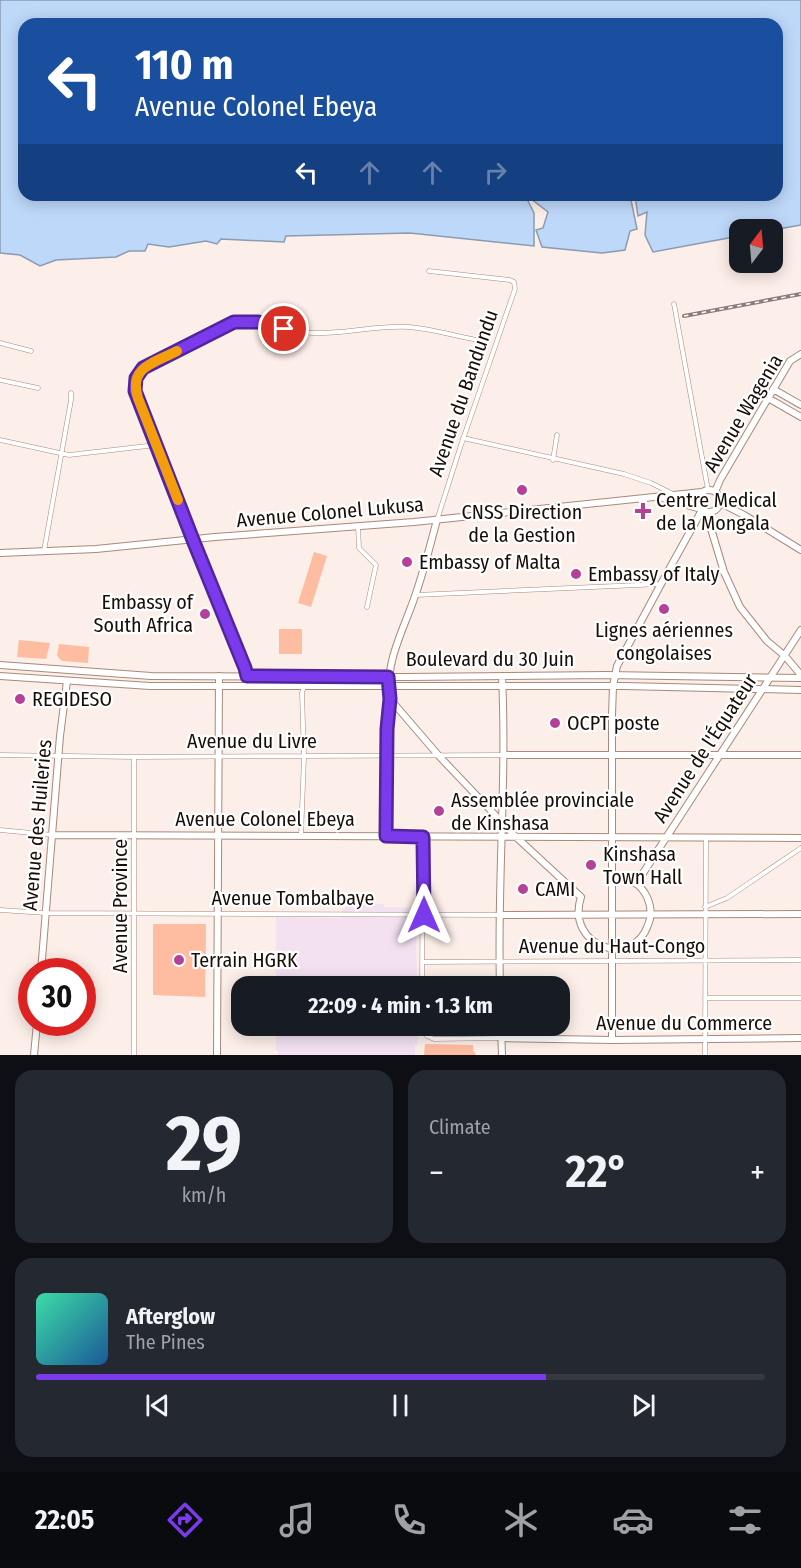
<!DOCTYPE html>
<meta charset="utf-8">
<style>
:root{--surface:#171b24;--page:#242831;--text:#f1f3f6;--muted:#9ea1a6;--line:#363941;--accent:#7c3aed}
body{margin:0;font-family:"Fira Sans Condensed",sans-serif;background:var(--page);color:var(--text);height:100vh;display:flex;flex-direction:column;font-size:22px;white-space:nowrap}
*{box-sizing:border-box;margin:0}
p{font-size:20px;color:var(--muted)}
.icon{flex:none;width:33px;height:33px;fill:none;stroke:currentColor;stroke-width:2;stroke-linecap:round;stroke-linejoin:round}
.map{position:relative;height:1055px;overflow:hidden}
.details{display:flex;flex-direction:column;gap:15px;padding:15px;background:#0d0f14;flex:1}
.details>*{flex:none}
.banner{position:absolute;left:18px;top:18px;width:765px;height:183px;border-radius:18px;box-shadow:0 3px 15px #0003;background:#1a4fa0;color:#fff;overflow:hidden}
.needle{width:39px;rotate:16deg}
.fabs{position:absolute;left:729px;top:219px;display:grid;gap:12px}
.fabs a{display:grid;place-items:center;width:54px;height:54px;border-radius:12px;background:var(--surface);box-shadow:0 3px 15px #0003;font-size:30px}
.speed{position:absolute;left:18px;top:958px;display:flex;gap:12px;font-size:30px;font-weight:700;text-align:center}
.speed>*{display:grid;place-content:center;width:78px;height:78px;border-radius:50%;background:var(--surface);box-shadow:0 3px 15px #0003;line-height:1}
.speed .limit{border:9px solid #d22;background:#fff;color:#111}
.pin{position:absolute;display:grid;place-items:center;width:51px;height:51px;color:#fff;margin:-26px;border:3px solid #fff;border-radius:50%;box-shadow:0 2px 6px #0007}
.me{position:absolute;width:66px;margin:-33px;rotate:0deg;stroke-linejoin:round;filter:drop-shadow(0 0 4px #0008)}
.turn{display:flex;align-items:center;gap:21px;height:126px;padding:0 18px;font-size:27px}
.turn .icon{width:78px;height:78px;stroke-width:2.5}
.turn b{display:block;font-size:42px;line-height:51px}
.lanes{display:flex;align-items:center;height:57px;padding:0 18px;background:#0003;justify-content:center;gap:30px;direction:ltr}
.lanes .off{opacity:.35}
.big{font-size:45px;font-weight:700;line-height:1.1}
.details .tile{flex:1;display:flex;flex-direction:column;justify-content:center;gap:9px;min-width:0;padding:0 21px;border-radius:18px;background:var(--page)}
.details .dial{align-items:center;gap:0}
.dial b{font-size:78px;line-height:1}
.song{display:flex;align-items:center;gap:18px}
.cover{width:72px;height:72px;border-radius:9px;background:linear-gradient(135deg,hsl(160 70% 55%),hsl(210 70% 35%))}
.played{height:6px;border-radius:3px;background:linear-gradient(90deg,var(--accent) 70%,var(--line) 70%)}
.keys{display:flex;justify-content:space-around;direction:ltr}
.heat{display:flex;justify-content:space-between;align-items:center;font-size:33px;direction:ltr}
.details .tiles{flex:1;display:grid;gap:15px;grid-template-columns:1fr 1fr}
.tile:last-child{grid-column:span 2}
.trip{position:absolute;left:231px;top:976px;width:339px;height:60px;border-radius:18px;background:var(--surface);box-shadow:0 3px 15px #0003;font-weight:700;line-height:60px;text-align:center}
.menu{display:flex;height:96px;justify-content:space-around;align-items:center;background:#090b0e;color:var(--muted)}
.menu .icon{width:42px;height:42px}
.menu .on{color:var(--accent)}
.menu b{font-size:27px;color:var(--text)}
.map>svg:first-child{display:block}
.medical{fill:#f3e1f2}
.green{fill:#febca1}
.water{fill:#bed8fa;stroke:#8c9bb1;stroke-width:1.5}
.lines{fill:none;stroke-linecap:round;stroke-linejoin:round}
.street-casing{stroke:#a8897b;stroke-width:5}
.secondary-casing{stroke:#a8897b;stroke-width:8}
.primary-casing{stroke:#a8897b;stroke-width:8}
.street{stroke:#fff;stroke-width:4}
.secondary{stroke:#fff;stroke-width:6}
.primary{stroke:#fff;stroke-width:6}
.rail-casing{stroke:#897d77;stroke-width:4}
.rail{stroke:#fff;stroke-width:1.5;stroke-dasharray:4.5;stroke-linecap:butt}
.route-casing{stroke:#51269a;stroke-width:15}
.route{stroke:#7c3aed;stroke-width:10}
.slow{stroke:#f59e0b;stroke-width:10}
.poi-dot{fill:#b54097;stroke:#fff;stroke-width:2}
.labels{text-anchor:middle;stroke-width:4.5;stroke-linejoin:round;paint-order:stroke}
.street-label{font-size:20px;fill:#180d08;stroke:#fff}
.poi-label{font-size:20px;fill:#180d08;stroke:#fff;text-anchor:start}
</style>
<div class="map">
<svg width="801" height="1055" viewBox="0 0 801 1055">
<rect width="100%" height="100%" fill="#fceee8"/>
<path class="medical" d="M351 903 384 904V907L416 908 417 987H276V917L342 918V910Z
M276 1026H418V1045H415V1055H278V1051L276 1050Z"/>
<path class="green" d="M314 552 327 556 311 607 298 603Z
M279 629H302V654H279Z
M19 640 50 643 46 659 17 657Z
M59 644 89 647 88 663 62 661 57 656Z
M153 924H206L205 997 153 995Z
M425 1044 473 1045V1050L476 1055H424Z"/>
<path class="water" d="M0 0H801V225L773 230H740L739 236 653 252 645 235 647 212 638 216 635 196 631 195H777V24H24V195H630L637 229 630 231 625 250 602 253 542 247 536 230 543 228 548 212 531 199 528 201 534 213V246L410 233 286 236 284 242 221 239 217 244 206 241 169 247 148 244 145 251H129L116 257 56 260 40 266 20 255 0 253Z"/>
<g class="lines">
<g class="street-casing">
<path id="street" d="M429 271 510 280 514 282 515 289 461 445 437 520
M674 304 708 490
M0 343 31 351
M0 380 38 388
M463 438 624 474 651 483 673 494
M0 440 69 455 156 445
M553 460 557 435
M358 526 359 548 376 565 367 607
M44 551 71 400V393
M416 595 661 584
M247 686 245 667 138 398C135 391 133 383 137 376 144 362 212 334 230 324 257 314 284 332 312 333 344 334 377 325 409 327 434 329 458 337 483 341
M0 755 134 757 503 755
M0 830 53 835
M301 836 304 757 302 693 304 686
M386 836 387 726 390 699
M705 907 727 898 801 848
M0 910 46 913 499 915
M423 962 801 960
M422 987 423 837
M705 998H801
M422 1026 427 1036 434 1039 501 1038
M134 1055V757
M705 1055 706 838"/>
</g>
<g class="secondary-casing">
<path id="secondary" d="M773 389 801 405
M768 398 801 417
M698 501a11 11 0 1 1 22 0a11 11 0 1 1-22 0Z
M715 492 720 480 790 361 801 354
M663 498 701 509
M721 503 744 515 801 550
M706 512 724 572 740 607 767 641 785 656 801 675
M437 520C430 545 424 571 415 596 404 629 384 663 390 699L439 756 515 836 581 897C565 947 633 969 648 925 652 916 651 906 647 897 641 884 628 877 613 876
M0 553 96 549 215 537 414 522 702 492
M503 755H801
M54 835 801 838
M636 884 801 630
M499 915 801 914
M41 972 60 736 67 681
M501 1038 612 1040 801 1038
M612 1040V715L613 686 617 666 661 584 702 510
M34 1055 37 1023
M217 1055 219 676"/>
</g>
<g class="primary-casing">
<path id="primary" d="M0 665 151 676 405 677 606 675 801 678
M0 676 150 686H624L801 690
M500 987C497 883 507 780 502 676
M501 1026 502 1055"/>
</g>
<use href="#street" class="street"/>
<use href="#secondary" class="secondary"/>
<use href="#primary" class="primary"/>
<g class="rail-casing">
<path id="rail" d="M684 316 801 294"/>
</g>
<use href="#rail" class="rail"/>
</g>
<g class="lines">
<g class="route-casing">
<path id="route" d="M284 329 258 322H234L143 368 136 378 135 391 193 540 245 668 247 676 388 677 390 699 387 729 386 836 423 837 424 915"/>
</g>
<use href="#route" class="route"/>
<path class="slow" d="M177 351C154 363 128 367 138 398L178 500"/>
</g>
<g class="poi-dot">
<circle cx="522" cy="490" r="6"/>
<path d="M640 502h6v6h6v6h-6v6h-6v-6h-6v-6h6z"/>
<circle cx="407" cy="562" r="6"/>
<circle cx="576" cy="574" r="6"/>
<circle cx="664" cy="609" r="6"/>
<circle cx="205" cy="614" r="6"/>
<circle cx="20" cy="699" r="6"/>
<circle cx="555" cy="723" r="6"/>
<circle cx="439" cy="811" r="6"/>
<circle cx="591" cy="865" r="6"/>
<circle cx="523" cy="889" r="6"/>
<circle cx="179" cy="960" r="6"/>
</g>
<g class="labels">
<g class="street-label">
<text transform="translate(463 393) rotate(-71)" y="7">Avenue du Bandundu</text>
<text transform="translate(743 413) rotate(-59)" y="7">Avenue Wagenia</text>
<text transform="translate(330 512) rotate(-5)" y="7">Avenue Colonel Lukusa</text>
<text x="490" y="666">Boulevard du 30 Juin</text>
<text x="252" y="748">Avenue du Livre</text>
<text transform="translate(705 748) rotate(-57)" y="7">Avenue de l'Équateur</text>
<text x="265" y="826">Avenue Colonel Ebeya</text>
<text transform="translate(37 825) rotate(-85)" y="7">Avenue des Huileries</text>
<text x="293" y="905">Avenue Tombalbaye</text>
<text transform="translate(120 906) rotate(-90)" y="7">Avenue Province</text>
<text x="612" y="953">Avenue du Haut-Congo</text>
<text x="684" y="1030">Avenue du Commerce</text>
</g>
<g class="poi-label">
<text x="656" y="507">Centre Medical<tspan x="656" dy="23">de la Mongala</tspan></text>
<text x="522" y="519" text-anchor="middle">CNSS Direction<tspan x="522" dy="23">de la Gestion</tspan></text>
<text x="419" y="569">Embassy of Malta</text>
<text x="588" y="581">Embassy of Italy</text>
<text x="193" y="609" text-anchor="end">Embassy of<tspan x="193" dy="23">South Africa</tspan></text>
<text x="664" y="637" text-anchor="middle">Lignes aériennes<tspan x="664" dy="23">congolaises</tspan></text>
<text x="32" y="706">REGIDESO</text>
<text x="567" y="730">OCPT poste</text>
<text x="451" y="807">Assemblée provinciale<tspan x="451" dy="23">de Kinshasa</tspan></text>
<text x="603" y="861">Kinshasa<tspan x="603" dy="23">Town Hall</tspan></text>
<text x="535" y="896">CAMI</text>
<text x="191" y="967">Terrain HGRK</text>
</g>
</g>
</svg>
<div class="fabs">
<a><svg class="needle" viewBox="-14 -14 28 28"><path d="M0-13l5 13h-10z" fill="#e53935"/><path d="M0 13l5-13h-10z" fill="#9ea1a6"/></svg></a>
</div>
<div class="speed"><div class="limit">30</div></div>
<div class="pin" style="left:284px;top:329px;background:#d93025"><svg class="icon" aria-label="arrive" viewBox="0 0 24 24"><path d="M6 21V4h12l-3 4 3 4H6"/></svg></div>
<svg class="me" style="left:424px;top:915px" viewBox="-20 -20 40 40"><path d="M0-17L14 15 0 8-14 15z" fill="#7c3aed" stroke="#fff" stroke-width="4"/></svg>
<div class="trip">22:09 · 4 min · 1.3 km</div>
<div class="banner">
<div class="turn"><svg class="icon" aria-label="left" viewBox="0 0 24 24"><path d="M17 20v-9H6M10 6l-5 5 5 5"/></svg><div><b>110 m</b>Avenue Colonel Ebeya</div></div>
<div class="lanes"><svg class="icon" aria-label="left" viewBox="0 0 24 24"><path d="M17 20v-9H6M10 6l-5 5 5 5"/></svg><svg class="icon off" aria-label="ahead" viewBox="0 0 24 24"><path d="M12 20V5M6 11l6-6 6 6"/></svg><svg class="icon off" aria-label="ahead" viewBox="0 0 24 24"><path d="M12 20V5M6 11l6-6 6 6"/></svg><svg class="icon off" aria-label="right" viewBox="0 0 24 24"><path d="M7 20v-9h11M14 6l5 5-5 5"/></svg></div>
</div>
</div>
<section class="details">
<div class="tiles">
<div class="tile dial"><b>29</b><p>km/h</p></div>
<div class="tile"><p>Climate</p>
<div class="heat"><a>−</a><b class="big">22°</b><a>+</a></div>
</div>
<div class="tile">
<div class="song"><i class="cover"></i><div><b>Afterglow</b><p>The Pines</p></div></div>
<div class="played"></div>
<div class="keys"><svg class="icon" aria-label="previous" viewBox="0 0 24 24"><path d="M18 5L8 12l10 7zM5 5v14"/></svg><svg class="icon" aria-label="pause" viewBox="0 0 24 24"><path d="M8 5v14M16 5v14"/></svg><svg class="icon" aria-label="next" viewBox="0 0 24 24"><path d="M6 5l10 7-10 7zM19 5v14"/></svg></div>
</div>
</div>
</section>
<nav class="menu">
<b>22:05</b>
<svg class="icon on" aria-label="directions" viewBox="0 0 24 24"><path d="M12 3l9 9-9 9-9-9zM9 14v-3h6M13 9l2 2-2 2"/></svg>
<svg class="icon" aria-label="music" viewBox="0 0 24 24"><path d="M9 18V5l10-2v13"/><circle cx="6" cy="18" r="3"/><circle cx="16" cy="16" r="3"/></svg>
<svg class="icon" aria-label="phone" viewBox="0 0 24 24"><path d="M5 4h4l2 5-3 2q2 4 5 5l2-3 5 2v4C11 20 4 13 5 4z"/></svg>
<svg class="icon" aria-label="climate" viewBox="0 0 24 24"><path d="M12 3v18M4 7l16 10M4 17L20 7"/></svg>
<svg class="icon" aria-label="car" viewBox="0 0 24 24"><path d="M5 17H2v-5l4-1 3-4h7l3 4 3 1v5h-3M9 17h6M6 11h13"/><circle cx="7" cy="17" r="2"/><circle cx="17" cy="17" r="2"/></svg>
<svg class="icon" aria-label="filters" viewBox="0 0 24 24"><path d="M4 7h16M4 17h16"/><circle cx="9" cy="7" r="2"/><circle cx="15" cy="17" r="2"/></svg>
</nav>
